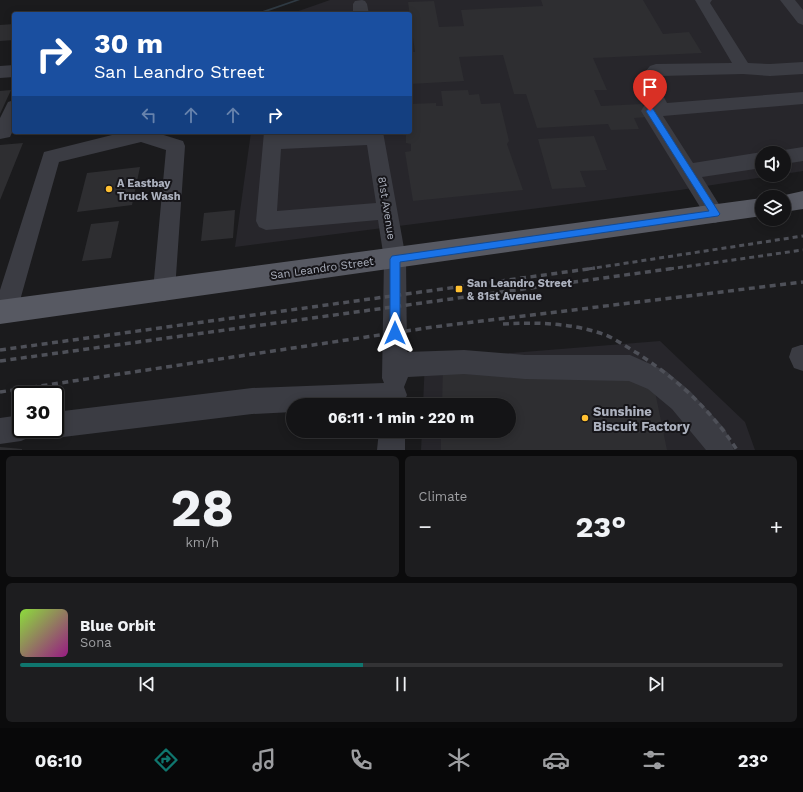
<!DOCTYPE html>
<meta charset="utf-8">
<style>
:root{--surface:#141416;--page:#1d1d1f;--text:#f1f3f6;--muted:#9d9ea1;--line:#333335;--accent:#0f766e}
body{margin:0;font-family:"Work Sans",sans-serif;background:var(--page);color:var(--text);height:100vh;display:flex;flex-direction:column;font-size:15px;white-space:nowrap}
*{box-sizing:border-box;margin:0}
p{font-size:13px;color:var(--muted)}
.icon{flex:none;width:22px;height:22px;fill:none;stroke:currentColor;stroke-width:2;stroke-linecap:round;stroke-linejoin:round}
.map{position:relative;height:450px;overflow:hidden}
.drawer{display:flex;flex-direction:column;gap:6px;padding:6px;background:#0b0b0c;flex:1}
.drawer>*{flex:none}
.banner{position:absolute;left:12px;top:12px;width:400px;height:122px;border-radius:4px;box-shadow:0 2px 10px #0003,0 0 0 1px var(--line);background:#1a4fa0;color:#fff;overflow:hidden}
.buttons{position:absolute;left:755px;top:146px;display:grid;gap:8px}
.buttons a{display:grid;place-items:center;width:36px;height:36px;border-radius:50%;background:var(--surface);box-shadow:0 2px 10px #0003,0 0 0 1px var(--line);font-size:20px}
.speed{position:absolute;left:12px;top:386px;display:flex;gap:8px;font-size:20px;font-weight:700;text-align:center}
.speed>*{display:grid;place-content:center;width:52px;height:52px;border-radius:50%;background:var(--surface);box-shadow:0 2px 10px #0003,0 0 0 1px var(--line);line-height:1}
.speed .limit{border:2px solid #111;border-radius:6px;background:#fff;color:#111}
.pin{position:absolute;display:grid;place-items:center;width:34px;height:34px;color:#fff;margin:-41px -17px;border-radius:50% 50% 50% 0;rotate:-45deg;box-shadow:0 0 4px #0007}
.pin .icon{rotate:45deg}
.me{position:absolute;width:44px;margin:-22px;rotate:0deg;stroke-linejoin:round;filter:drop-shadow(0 0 3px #0008)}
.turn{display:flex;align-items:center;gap:14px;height:84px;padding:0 16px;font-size:18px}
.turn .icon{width:52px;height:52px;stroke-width:2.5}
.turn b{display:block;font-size:28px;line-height:34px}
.lanes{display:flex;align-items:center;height:38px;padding:0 16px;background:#0003;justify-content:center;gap:20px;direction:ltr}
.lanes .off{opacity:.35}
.big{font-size:30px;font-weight:700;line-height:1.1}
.drawer .tile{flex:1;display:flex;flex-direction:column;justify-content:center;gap:6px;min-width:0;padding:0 14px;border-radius:6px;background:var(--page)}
.drawer .dial{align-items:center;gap:0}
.dial b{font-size:52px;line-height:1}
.song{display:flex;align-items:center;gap:12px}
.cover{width:48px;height:48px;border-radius:6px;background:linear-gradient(135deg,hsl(90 70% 55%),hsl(310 70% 35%))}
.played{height:4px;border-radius:2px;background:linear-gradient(90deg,var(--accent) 45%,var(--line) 45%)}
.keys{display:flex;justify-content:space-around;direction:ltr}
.heat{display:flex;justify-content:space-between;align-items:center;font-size:22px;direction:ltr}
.drawer .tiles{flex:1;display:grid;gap:6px;grid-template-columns:1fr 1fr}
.tile:last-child{grid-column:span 2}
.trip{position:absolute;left:286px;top:398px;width:230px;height:40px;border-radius:20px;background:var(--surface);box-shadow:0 2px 10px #0003,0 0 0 1px var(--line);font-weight:700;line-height:40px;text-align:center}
.tabs{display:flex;height:64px;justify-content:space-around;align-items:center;background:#080809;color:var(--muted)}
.tabs .icon{width:28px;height:28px}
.tabs .current{color:var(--accent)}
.tabs b{font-size:18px;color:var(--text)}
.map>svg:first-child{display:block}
.built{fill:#27262b}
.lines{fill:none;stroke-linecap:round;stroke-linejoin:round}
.stream{fill:#2f3a43;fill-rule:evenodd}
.building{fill:#2e2e31}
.minor{fill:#3b3c43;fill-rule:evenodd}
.major{fill:#575962;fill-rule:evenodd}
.rail-far1{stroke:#4e5058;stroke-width:3;stroke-dasharray:5 4;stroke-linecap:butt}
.rail{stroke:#4e5058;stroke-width:3.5;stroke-dasharray:6 4.5;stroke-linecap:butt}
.route{fill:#1a73e8;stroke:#114b97}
.poi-dot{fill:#ffc031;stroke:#161519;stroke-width:1.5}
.labels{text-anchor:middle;stroke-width:4;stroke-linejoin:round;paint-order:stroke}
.poi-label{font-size:11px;font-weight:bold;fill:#acb1be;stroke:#161519;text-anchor:start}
.street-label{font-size:11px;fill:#acb1be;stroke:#161519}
.near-poi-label{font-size:13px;font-weight:bold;fill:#acb1be;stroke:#161519;text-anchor:start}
</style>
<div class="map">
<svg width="803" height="450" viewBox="0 0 803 450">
<rect width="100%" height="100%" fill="#1b1b1d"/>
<path class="built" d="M330 0H803V171L784 174V153H762V175H776L680 190 235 247 251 132H410V14H290Z
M660 341 745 422 755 450H421L422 431H509V405H423L425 360Z"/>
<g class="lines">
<path class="stream" d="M295 0H300L260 14H254Z"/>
</g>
<path class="building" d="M541 0H643L663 34 689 32 702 53 593 58 607 90H594L601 106 642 104 648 117 634 118 639 129 611 130 608 124 537 128 526 94H514L503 55 459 57 464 81 410 84V52H415L408 2 434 1 439 27 464 26 461 10 543 6Z
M14 24V40L0 41V25Z
M11 90 0 114V91Z
M468 90 469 95 479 94 481 104 500 103 509 141 507 144 523 190 413 201 405 152 411 151V144L406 143V132H410V104L436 103V106H443L441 91Z
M594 136 607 170 580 171 586 187 552 189 538 139Z
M23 143 0 200V145Z
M140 167 132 205 77 212 87 173Z
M235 210 233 238 201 241 204 213Z
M119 221 111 258 82 261 91 224Z
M443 367 653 382 667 450H441V431H509V405H442Z
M0 447 22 449V450H0Z"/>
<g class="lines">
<path class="minor" d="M362 0 365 1 367 4 369 14H353V4L355 1Z
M695 0H712L710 3 748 63 770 64 803 62V74L770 76 743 74 660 76 657 79 658 86 667 103 803 92V104L663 116 693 163 762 152 764 153H762V168L702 177 725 214 722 220 715 223 708 220 641 111 644 106 650 105 640 86V78L650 66 656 64 732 63Z
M780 0H795L803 10V25L798 23Z
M14 65V77L0 78V66Z
M14 100V128L10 137 0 139V118L8 102Z
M124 132H154L183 141 185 146 175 290 172 298 164 301 156 298 153 290 166 150 141 142 59 162 17 311 13 319 5 322 0 320V290L44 152Z
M264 132H282V135L383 132 406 259 407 352 464 350 525 355H630L666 371 690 391 725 429 734 450H706L672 409 648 389 629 381 525 379 464 374 408 377 404 387 407 395 403 404 401 405H293V412L252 414 55 438 46 434 43 429H55V412L252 388 384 383 382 378 384 259 378 220 266 230 259 227 256 221ZM367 145 376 203 277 211 281 149Z
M803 147V161L784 164V153H777L784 150Z
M801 345H803V371L794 368 789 357 792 348Z
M21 415V429H34L30 437 21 441 0 444V418Z
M379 431H405V450H377Z"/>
<path class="major" d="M803 191V209L784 212V197H776Z
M762 198V216L0 324V300Z"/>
<path class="rail-far1" d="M588 269 803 236
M669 269 803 250"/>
<path class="rail" d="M503 324C535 322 569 323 600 333 613 337 625 346 637 353 677 379 711 410 737 450
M0 350 595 268
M0 361 676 268
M0 392 433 327 803 282"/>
</g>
<path class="route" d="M650 108 653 109 718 211 720 214 718 216 400 262V333L399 337 395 338 391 337 390 333V259L392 256 709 211 646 111Z"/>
<g class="poi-dot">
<circle cx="109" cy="189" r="4"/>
<rect x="455" y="285" width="8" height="8" rx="2"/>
<circle cx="585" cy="418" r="4"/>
</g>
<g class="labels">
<g class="poi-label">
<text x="117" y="187">A Eastbay<tspan x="117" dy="13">Truck Wash</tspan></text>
<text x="467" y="287">San Leandro Street<tspan x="467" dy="13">&amp; 81st Avenue</tspan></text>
</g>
<g class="street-label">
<text transform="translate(387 208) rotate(81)" y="4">81st Avenue</text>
<text transform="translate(322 268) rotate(-8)" y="4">San Leandro Street</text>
</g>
<g class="near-poi-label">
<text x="593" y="416">Sunshine<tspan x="593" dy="15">Biscuit Factory</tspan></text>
</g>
</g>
</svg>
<div class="buttons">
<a><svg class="icon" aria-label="sound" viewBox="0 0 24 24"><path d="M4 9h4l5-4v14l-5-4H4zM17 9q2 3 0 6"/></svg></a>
<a><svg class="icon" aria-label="layers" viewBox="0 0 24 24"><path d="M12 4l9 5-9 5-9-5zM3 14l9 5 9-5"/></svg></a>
</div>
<div class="speed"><div class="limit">30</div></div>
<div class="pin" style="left:650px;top:111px;background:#d93025"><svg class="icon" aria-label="arrive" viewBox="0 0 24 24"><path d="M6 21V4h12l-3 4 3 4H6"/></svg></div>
<svg class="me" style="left:395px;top:333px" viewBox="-20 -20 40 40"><path d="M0-17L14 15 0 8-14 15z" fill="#1a73e8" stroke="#fff" stroke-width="4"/></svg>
<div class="trip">06:11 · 1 min · 220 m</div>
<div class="banner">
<div class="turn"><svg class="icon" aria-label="right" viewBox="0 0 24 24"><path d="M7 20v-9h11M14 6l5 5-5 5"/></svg><div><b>30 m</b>San Leandro Street</div></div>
<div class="lanes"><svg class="icon off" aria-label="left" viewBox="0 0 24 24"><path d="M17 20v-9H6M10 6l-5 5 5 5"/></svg><svg class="icon off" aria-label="ahead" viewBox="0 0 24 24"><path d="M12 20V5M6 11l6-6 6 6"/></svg><svg class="icon off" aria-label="ahead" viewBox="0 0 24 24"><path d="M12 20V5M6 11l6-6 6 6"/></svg><svg class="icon" aria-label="right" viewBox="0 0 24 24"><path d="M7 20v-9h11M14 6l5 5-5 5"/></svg></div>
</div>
</div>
<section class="drawer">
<div class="tiles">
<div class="tile dial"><b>28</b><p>km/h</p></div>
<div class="tile"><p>Climate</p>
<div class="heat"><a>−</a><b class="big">23°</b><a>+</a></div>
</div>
<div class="tile">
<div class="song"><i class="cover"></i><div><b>Blue Orbit</b><p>Sona</p></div></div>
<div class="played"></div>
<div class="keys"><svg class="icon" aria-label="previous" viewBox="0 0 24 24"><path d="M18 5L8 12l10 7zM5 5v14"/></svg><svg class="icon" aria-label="pause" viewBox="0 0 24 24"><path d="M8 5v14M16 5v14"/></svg><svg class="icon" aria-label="next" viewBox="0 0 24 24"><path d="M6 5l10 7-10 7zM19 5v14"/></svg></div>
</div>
</div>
</section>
<nav class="tabs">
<b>06:10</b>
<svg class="icon current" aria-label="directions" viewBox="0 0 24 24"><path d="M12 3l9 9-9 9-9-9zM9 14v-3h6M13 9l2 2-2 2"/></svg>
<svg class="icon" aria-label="music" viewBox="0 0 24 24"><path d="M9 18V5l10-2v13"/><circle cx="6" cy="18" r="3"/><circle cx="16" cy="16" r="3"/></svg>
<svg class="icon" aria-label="phone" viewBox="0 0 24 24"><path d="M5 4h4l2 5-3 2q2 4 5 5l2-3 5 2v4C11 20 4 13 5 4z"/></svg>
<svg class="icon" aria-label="climate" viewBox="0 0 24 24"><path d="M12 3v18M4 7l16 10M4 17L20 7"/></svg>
<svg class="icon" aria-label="car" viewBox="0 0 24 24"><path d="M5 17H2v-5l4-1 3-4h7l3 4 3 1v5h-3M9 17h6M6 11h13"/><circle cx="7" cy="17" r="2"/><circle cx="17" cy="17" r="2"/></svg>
<svg class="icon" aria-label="filters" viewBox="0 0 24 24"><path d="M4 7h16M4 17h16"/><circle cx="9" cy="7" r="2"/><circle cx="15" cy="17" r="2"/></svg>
<b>23°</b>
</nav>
